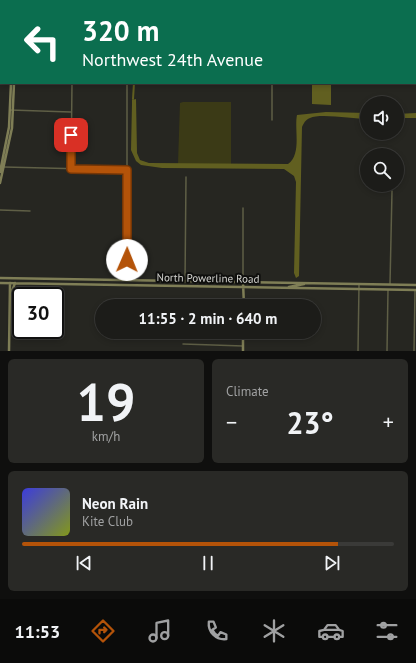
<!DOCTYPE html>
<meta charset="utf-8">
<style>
:root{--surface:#1c1c19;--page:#292926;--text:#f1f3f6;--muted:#a0a1a2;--line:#3a3a38;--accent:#b45309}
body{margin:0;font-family:"PT Sans",sans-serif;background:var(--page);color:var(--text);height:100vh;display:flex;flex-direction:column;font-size:15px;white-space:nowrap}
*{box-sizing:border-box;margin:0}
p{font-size:13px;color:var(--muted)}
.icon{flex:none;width:22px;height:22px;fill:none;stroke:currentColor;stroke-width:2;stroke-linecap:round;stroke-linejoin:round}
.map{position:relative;height:351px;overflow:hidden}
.sheet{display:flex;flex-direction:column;gap:8px;padding:8px;background:#0f0f0e;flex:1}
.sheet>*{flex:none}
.guide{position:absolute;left:0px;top:0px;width:416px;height:84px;box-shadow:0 2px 6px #0003,0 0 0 1px var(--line);background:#0b6e4f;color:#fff;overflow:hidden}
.tools{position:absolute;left:360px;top:96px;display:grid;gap:8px}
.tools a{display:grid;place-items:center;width:44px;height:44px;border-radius:50%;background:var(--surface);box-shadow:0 2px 6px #0003,0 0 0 1px var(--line);font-size:20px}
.speed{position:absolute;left:12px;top:287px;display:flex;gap:8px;font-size:20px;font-weight:700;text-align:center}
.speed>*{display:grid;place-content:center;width:52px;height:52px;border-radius:50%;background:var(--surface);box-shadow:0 2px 6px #0003,0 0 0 1px var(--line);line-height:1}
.speed .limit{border:2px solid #111;border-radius:6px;background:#fff;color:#111}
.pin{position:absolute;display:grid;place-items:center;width:34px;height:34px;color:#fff;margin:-17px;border-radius:8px;box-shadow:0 2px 6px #0006}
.me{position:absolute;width:44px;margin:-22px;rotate:1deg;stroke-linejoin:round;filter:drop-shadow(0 0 3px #0008)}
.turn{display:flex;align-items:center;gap:14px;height:84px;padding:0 16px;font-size:18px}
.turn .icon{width:52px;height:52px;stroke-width:2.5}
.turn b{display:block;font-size:28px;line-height:34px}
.big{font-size:30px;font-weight:700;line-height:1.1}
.sheet .tile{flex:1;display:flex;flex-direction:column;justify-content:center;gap:6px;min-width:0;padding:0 14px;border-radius:6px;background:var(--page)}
.sheet .dial{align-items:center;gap:0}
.dial b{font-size:52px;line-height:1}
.song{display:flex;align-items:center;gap:12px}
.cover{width:48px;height:48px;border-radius:6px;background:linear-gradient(135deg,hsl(240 70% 55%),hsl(70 70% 35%))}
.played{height:4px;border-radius:2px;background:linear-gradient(90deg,var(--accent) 85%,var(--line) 85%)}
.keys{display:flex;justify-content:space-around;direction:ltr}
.heat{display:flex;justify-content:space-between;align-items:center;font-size:22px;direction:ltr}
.sheet .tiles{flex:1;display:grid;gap:8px;grid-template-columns:1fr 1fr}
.tile:last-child{grid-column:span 2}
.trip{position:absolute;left:95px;top:299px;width:226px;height:40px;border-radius:20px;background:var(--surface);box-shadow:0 2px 6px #0003,0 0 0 1px var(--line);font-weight:700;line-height:40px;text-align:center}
.tab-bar{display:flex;height:64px;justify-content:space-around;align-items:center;background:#0b0b0a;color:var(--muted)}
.tab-bar .icon{width:28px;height:28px}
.tab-bar .on{color:var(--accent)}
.tab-bar b{font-size:18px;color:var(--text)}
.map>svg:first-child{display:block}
.green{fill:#3b3a16}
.water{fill:#615f20}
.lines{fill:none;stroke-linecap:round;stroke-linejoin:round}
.canal{stroke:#615f20;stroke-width:2}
.street{stroke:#5f5f46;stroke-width:1.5}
.secondary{stroke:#7f7e56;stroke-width:2.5}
.route-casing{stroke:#753606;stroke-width:10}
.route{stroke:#b45309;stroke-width:7}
.labels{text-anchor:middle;stroke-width:4;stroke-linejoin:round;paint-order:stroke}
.street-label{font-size:11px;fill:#d6d6d2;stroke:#0f0f0d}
</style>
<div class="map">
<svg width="416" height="351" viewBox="0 0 416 351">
<rect width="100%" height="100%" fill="#262621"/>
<path class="green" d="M183 102H231V165L178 164 180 103Z"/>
<path class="water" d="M312 83H331V105L312 104Z
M136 99 137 153 140 160 149 163 288 164C302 154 294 129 297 115L326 112 367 113V119C354 119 320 113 310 118 305 120 304 123 302 127L299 276 296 278 294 273 296 182 294 176 284 169 162 168 141 165 136 161 131 150 132 104V100Z
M416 113V118H397V114Z"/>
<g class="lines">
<path class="canal" d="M135 1V0
M133 99 134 83"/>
<path class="street" d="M178 0V1
M181 1V0
M314 1 315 0
M415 72H416
M10 110 71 112
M272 120V83
M4 167 126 170
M71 169 72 83
M0 210 30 211
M127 279V83
M185 282 186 177
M243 282V208
M390 284 392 191
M183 344 243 346
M358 351 359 285
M387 351 388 290
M414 351 415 291"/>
<path class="secondary" d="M14 0V1
M12 1V0
M0 54H1
M0 172 9 127 11 83
M0 183 12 128 14 83
M0 278 416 285
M243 282 244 306
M0 283 416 290
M289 287 304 284
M11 294 15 283
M9 351 10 283
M243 351V332"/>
</g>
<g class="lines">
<g class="route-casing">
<path id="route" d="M71 135V169L127 170V260"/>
</g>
<use href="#route" class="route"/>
</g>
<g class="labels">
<g class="street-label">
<text transform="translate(208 278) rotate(1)" y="4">North Powerline Road</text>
</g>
</g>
</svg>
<div class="tools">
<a><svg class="icon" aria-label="sound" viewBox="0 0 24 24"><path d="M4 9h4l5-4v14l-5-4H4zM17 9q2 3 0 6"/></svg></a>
<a><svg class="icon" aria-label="search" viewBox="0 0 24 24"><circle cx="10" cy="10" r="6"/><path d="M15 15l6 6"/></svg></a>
</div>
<div class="speed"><div class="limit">30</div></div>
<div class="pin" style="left:71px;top:135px;background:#d93025"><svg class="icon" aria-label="arrive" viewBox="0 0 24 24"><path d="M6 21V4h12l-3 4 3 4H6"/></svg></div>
<svg class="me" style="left:127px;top:260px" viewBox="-20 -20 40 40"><circle r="19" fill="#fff"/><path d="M0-13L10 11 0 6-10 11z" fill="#b45309"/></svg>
<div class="trip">11:55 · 2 min · 640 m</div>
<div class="guide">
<div class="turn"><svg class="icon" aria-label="left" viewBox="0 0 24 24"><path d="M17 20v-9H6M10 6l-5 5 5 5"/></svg><div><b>320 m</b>Northwest 24th Avenue</div></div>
</div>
</div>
<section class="sheet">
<div class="tiles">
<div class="tile dial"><b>19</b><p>km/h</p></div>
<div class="tile"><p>Climate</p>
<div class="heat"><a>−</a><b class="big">23°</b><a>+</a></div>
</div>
<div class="tile">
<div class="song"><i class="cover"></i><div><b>Neon Rain</b><p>Kite Club</p></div></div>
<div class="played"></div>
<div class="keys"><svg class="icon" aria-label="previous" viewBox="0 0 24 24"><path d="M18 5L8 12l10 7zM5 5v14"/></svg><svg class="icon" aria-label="pause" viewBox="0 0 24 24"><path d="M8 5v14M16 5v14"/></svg><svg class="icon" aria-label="next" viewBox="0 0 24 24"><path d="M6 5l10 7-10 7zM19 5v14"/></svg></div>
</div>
</div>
</section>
<nav class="tab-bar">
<b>11:53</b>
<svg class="icon on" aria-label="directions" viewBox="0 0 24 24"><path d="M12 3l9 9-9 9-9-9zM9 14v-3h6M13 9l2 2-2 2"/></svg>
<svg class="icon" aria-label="music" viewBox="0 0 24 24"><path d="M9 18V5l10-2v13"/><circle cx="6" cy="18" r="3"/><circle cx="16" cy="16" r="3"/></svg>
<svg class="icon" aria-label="phone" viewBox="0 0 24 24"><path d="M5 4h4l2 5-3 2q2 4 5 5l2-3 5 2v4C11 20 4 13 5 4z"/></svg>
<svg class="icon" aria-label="climate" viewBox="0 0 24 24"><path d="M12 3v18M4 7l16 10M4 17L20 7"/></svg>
<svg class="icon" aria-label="car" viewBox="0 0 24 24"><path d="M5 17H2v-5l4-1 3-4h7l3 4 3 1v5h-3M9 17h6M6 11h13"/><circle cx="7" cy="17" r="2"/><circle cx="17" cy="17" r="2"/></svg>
<svg class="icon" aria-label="filters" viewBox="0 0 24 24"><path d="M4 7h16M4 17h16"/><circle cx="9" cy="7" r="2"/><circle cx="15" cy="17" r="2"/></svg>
</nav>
